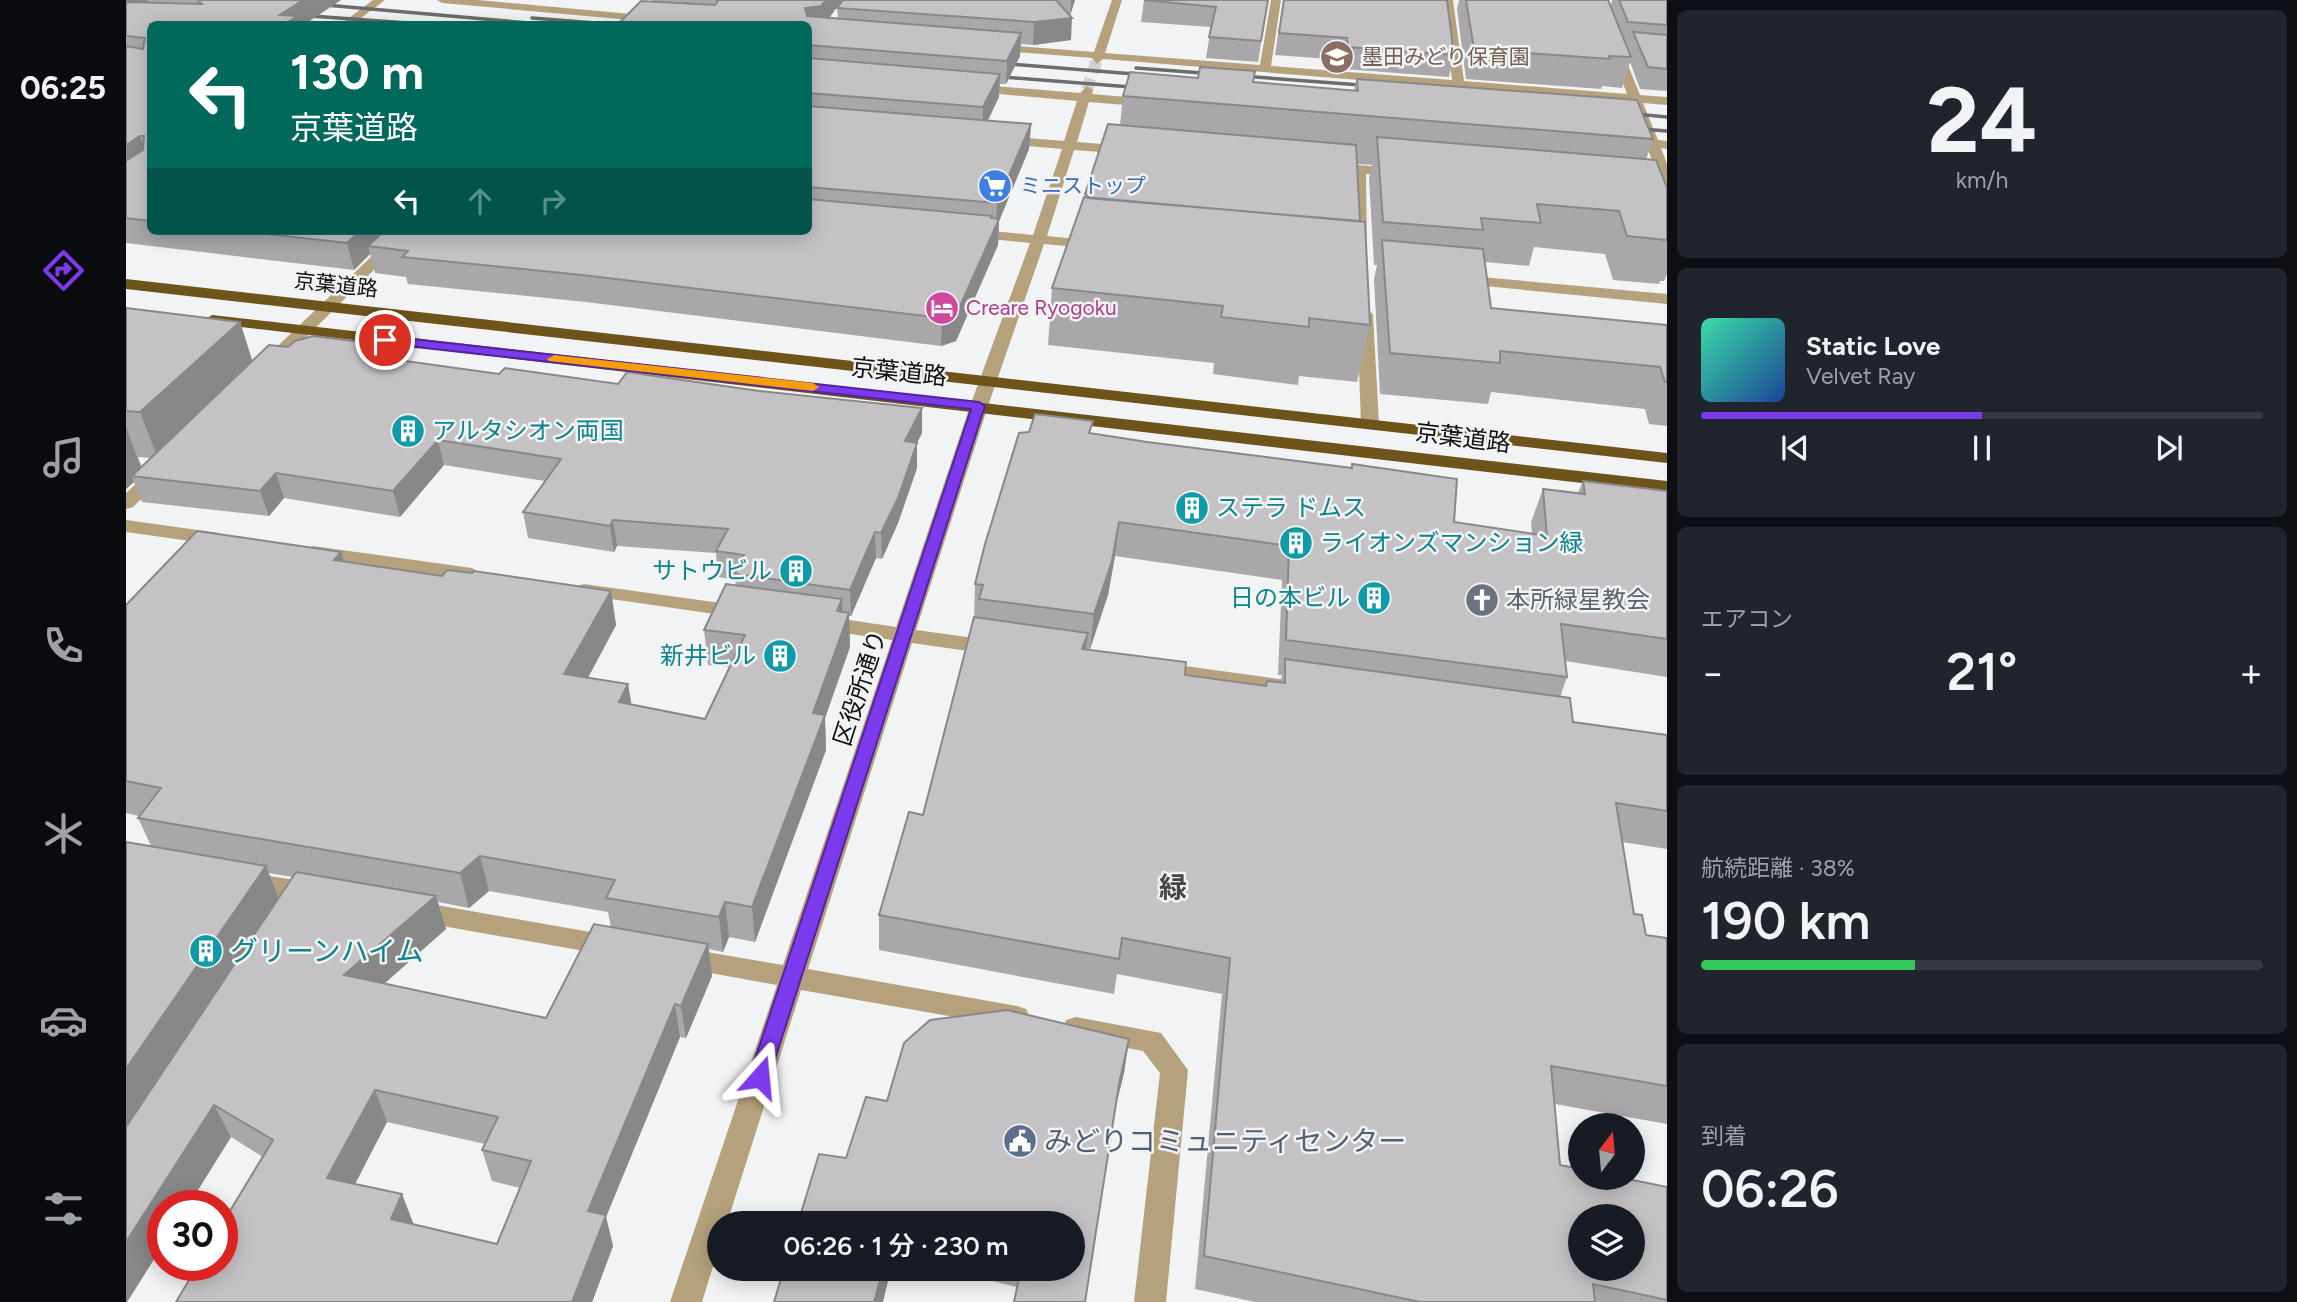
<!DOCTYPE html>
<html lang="ja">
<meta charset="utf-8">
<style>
:root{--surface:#171b24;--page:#20242c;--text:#f1f3f6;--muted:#9ea1a6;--line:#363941;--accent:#7c3aed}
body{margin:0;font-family:Figtree,"Noto Sans JP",sans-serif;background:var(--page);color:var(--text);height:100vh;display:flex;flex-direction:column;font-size:26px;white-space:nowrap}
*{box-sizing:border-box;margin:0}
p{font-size:23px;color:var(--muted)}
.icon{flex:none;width:38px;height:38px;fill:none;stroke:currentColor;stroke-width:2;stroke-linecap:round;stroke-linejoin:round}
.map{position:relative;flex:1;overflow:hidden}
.sheet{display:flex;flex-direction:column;gap:10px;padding:10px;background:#0d0f14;width:630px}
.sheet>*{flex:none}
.hud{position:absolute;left:21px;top:21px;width:665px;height:214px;border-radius:10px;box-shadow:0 4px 18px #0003;background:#00695c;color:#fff;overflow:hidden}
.needle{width:46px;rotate:16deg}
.buttons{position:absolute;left:1442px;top:1113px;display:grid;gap:14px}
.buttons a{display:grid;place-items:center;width:77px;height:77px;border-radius:50%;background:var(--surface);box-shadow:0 4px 18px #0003;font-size:35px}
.speed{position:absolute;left:21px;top:1190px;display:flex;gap:14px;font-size:35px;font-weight:700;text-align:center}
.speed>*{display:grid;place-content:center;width:91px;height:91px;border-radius:50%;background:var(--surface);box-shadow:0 4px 18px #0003;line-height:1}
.speed .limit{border:10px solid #d22;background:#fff;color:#111}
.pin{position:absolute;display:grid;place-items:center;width:60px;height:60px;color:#fff;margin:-30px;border:4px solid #fff;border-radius:50%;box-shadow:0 2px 7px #0007}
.me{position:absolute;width:77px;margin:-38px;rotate:18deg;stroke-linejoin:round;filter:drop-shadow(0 0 5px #0008)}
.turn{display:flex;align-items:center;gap:24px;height:147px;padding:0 28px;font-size:32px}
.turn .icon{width:91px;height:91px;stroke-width:2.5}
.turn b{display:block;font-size:49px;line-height:60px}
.lanes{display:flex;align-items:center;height:66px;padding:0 28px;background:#0003;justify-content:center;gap:35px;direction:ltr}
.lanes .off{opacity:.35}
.big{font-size:52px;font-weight:600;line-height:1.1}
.sheet .card{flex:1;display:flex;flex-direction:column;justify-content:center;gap:10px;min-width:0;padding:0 24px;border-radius:10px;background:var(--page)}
.sheet .dial{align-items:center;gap:0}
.dial b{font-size:91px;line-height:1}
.song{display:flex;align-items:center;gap:21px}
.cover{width:84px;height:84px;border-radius:10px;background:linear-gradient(135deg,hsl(160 70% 55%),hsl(220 70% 35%))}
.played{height:7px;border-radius:4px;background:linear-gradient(90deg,var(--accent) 50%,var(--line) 50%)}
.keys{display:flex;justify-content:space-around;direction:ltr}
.heat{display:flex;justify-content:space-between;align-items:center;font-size:38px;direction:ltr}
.charge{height:10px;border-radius:5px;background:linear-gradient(90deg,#34c759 38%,var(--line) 0)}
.trip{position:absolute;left:581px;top:1211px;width:378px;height:70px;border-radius:35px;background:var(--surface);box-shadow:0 4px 18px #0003;font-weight:600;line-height:70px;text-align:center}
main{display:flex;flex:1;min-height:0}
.menu{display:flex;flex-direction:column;width:126px;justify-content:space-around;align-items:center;background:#090b0e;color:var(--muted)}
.menu .icon{width:49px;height:49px}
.menu .selected{color:var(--accent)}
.menu b{font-size:32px;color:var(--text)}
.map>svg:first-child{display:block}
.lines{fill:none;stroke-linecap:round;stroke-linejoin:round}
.minor-tunnel{stroke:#d0d1d2;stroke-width:12;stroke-dasharray:12 6;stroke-linecap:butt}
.minor{fill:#b5a27c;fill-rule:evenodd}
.trunk{fill:#6e541b;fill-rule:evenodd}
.rail{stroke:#6c6c6d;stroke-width:3.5}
.wall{fill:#a9a7a9;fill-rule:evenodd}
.shaded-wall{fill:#898889}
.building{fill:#c4c2c4;stroke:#898889;stroke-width:2;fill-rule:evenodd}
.route{fill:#7c3aed;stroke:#51269a;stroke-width:2}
.slow{fill:#f59e0b}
.labels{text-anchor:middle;stroke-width:5;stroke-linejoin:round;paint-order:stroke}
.far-education-label{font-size:21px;fill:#785e54;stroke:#f2f3f4;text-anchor:start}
.far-shop-label{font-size:21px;fill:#366cbe;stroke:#f2f3f4;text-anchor:start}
.far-street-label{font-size:21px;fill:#0f0f0f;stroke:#f2f3f4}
.far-hotel-label{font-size:21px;fill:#b23c85;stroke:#f2f3f4;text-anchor:start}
.street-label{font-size:24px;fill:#0f0f0f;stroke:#f2f3f4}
.culture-label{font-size:24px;fill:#0d838f;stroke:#f2f3f4;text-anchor:start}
.worship-label{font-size:24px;fill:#5b616d;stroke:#f2f3f4;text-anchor:start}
.quarter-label{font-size:28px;font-weight:bold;fill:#444546;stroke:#f2f3f4}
.near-culture-label{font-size:28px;fill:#0d838f;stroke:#f2f3f4;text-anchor:start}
.near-service-label{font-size:28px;fill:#4e5e75;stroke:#f2f3f4;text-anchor:start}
</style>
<main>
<nav class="menu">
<b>06:25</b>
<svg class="icon selected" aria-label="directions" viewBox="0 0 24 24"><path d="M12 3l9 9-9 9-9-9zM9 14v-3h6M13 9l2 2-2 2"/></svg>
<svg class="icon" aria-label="music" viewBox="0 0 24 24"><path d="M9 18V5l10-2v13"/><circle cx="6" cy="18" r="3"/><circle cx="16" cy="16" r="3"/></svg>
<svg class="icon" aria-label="phone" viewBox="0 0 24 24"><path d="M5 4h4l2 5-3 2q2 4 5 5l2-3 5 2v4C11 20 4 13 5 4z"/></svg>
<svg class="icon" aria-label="climate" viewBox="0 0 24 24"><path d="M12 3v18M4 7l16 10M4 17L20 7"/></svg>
<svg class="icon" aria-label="car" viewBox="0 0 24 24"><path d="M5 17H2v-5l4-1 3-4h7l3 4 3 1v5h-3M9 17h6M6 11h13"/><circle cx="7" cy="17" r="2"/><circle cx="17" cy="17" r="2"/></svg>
<svg class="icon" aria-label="filters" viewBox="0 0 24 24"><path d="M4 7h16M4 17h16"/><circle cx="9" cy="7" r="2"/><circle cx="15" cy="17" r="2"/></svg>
</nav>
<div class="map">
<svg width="1541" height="1302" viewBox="0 0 1541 1302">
<rect width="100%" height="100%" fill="#f2f3f4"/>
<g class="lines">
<path class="minor-tunnel" d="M961 90 971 60"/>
<path class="minor" d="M247 0H259L227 24H215Z
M311 0H352L527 16 533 19 527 22 316 3Z
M986 0H996L979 53 1134 65 1145 0H1155L1145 66 1326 80 1317 0H1327L1338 81 1501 94 1466 0H1476L1514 95 1541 97V105L1517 103 1532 140 1541 141V149L1535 148 1541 164V185L1534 181 1521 147 1498 145 1491 141 1498 137 1518 139 1504 102 977 59 971 64 966 58 866 50 860 47 866 44 968 52Z
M845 84 954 93 961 86 967 90 966 94 1023 99 1029 103 1023 107 963 102 951 142 1002 146 1009 150 1002 154 948 150 921 236 970 241 977 245 970 249 918 244 862 406 790 630 870 641 880 648 870 655 786 643 682 969 891 1006 900 1009 904 1017 900 1025 891 1028 675 990 601 1223H593V1247L576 1302H544L651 985 557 968 548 965 544 958 548 951 557 948 657 965 766 640 697 630 687 623 697 616 770 627 844 406 904 243 845 237 838 233 845 229 907 235 936 149 877 144 871 140 877 136 938 141 951 101 841 91 839 88Z
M1205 163 1270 168 1277 172 1270 176 1240 174 1241 254 1236 255 1229 251 1226 173 1200 170V164Z
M272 231H287L147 370H135V362Z
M1333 275 1541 294V304L1328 283 1325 280Z
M1239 309 1247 314 1253 424 1244 429 1235 424 1231 314Z
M33 467 39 468 42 472 39 476 7 507 0 509V493L27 468Z
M0 520 93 533 103 539 93 545 0 532Z
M187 546 346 568 356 574 346 580 180 556 177 552 180 548Z
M458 584 616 606 626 612 616 618 451 594 448 590 451 586Z
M1030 662 1168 681 1176 683 1179 688 1176 693 1168 695 1022 674 1019 669Z
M119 872 188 883 197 886 200 893 197 900 188 903 110 888 107 881 110 874Z
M288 901 487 936 496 939 500 946 496 953 487 956 288 921 279 918 275 911 279 904Z
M950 1017 1035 1033 1062 1070 1040 1302H1008L1034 1073 1017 1051 940 1036 937 1028 940 1020Z"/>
<path class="trunk" d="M0 279 1541 453V463L0 289Z
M86 315 1541 481V493L80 323 78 320Z"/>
<path class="rail" d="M188 4 414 24
M171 15 296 24
M406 18 482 24
M871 63 1021 75
M1010 68 1248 86
M864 76 1018 88
M1499 113 1541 117
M1503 128 1541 131"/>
</g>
<path class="wall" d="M0 0H215L179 24H24V231H682V24L526 2V0H716L703 18 712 19 711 8 717 0H949L944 15 945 40 907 45 895 44 894 56 880 84H874L873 97 862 121 905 124 903 149 873 221 872 245 830 341 815 346 460 302 282 284 280 277 249 273 244 254 228 270 0 243Z
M1018 0H1142L1132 62 1080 58 1085 27 1015 22Z
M1157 0H1321L1328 55 1323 77 1218 69 1217 60 1149 55Z
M1333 0H1482L1485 6 1486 0H1541V91L1514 89 1504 62 1496 88 1476 86 1475 89 1340 79 1331 9Z
M1231 79 1527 139 1520 160 1541 188V274L1538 281H1534L1533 284 1487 280 1479 254 1408 247 1403 266 1359 262 1365 308 1541 325V426L1523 424 1519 409 1365 392 1362 404 1254 394 1248 279 1251 265H1248L1243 178 1246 165 1231 164 1234 221 1244 325 1231 382 1173 376 1172 385 1087 374 1088 363 922 345 926 288 959 194 994 125 997 96 1127 82 1228 90Z
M0 308 114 322 126 361H280L796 433 791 443V468L772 523 756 559 750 558 725 616H723L724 647 699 718 700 750 629 942 603 937 597 952 583 949 586 976 560 1038 554 1037 480 1217 487 1246 466 1302H50L137 1157 105 1137 62 1206H37V1245L1 1302 25 846 12 818 13 816 0 813V605L218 561 316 576 346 573 485 591 490 625 462 678 502 684 505 704 579 719 603 667 582 665 578 630 610 585 609 580 592 577 590 553 491 546 488 552 402 538 397 512 419 481 318 465 274 517 158 498 143 516 16 502 8 482 0 489ZM12 457 25 458 16 467ZM142 873 167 877 153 898ZM363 891 482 912 485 927 420 1018 258 983 320 929 312 902 343 908ZM261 1122 359 1144 356 1150 366 1181 394 1188 371 1244 288 1225 229 1184Z
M903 432 966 433 1021 442 1225 468 1226 464 1328 522 1406 534 1405 522 1417 489 1452 493 1457 481 1541 491V677L1439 661 1441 677 1434 697 1447 722 1541 735V849L1496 842 1508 914 1520 935 1541 942V1124L1429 1104 1434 1165 1541 1187V1302H1129L1069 1289 1096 994 991 974 988 994 753 950V915L797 815 848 619 849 584ZM989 556 1156 580 1152 675H1156L1154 683 1141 681 1139 686 1059 675 960 649H964L982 595Z
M881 1010 1003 1039 998 1073 988 1113 959 1302H888L891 1287 816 1269H947V1223H672L693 1154 720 1158 740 1097 761 1101 778 1043 804 1020Z"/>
<path class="shaded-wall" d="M0 0H21L22 2 0 13Z
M177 0H215L179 24H156L154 15Z
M700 0H716L696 28 682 30 679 8Z
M945 0H949L944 16Z
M946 18 945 40 907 45 908 22Z
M895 33 894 56 880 84 881 61Z
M874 74 873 97 856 131 857 107Z
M905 124 903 149 873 221 872 245 830 341 815 346 816 318 866 216 865 237 870 226 871 203Z
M14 136 23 161 0 175V145Z
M234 231H268L242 246 244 254 228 270 221 243Z
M114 322 128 366 32 459 14 412Z
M276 347 282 371 265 359Z
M796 408V433L779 466V441Z
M0 427 17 473 6 476 8 482 0 489Z
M312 440 318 465 274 517 267 491Z
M791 443V468L772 523 756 559 755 533Z
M150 473 158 498 143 516 134 491Z
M487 520 491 546 488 552 484 526Z
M993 522 989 556 982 595 964 649 968 614Z
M749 532 750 558 725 616 724 590Z
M215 552 225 586 208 560Z
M485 591 490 625 445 709 438 674Z
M716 599 717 629 723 613 724 647 699 718 700 750 629 942 626 907 687 713 711 611Z
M962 633 958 667 956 649Z
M502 684 508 719 493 702Z
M354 856 363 891 343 908 334 873Z
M140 866 153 899 0 1128V1069Z
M310 896 320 929 231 1008 218 975Z
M599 902 603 937 597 952 593 917Z
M582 944 586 976 560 1038 555 1006Z
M549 1004 554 1037 480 1217 487 1246 466 1302H446L462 1211Z
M1003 1039 998 1073 987 1118 993 1084Z
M249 1090 261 1122 216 1209 201 1178Z
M88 1105 105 1137 62 1206H37V1245L1 1302H0V1242Z
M276 1194 288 1225 265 1219Z
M757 1269H765L757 1302H748Z"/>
<path class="building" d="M72 0H177L154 15 171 16 159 24H24V221L0 218V161L17 150 18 136H14L0 145V46L17 49 19 38 0 36V2L76 4Z
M590 0H700L695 6 679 8 681 16 895 33 881 61 682 45V24H492L515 1 589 5 592 1Z
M717 0H930L946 18 908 22 711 8Z
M1018 0H1142L1135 41 1083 37 1090 7Z
M1158 0H1321L1328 55 1222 47 1221 38 1153 33Z
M1340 0H1482L1505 57 1483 56 1484 59 1348 49Z
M1493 0H1541V25L1502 22Z
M1507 32 1541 35V69L1522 67Z
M682 58 874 74 857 107 682 93Z
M1074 67 1129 71 1127 82 1232 91 1231 79 1511 100 1527 139 997 96 1004 72 1072 78Z
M682 106 905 124 871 203 682 187Z
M982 124 1230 145 1234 221 962 198 963 195 959 194Z
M1251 137 1530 160 1541 188V240L1501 236 1493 211 1411 204 1415 223 1355 218 1357 230 1257 222Z
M958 197 1239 222 1244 325 1183 318V327L1095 317 1097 306 926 288Z
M682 199 866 216 865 218 873 219 831 313 816 318 456 275 276 257 282 251 242 246 258 231H682Z
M114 231H234L221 243Z
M1256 240 1357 249 1365 308 1541 325V382H1539L1534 367 1374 351V363L1264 353Z
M0 308 114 322 14 412 0 411Z
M187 336 276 347 265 359 373 374 379 368 492 384 501 372 633 391 796 408 779 441 791 443 772 498 755 533 749 532 724 590 609 574 618 555 590 551 602 529 487 520 484 526 397 512 435 459 312 440 267 491 150 473 134 491 6 476 143 345 162 347 169 341Z
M909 414 967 421 963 433 1021 442 1226 468V464L1331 479 1328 522 1421 536 1417 489 1459 494 1457 481 1541 491V639L1435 624 1441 677 1160 640 1163 546 993 522 986 561 968 614 853 599 857 585 849 584 859 544 893 433 903 432Z
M71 531 215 552 208 560 316 576 321 570 346 573 348 571 485 591 438 674 502 684 493 702 579 719 619 635 578 630 600 584 716 599 711 611 723 613 687 713 699 715 626 907 599 902 593 917 480 898 489 880 354 856 334 873 12 818 35 788 0 781V605Z
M848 617 962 633 956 649 1060 662 1059 675 1140 686 1141 681 1159 683V659L1444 698 1447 722 1541 735V811L1490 803 1508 914 1516 915 1520 935 1540 938 1541 942V1086L1425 1066 1434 1165 1454 1169V1178H1497L1541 1187V1300L1467 1284 1469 1302H1294L1078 1256 1104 958 996 938 993 959 753 915 783 812 797 815ZM1454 1216H1507V1269H1454Z
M0 842 140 866 0 1069Z
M170 872 310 896 218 975 420 1018 468 924 582 944 555 1006 549 1004 462 1211 480 1215 446 1302H50L72 1265H96V1224L147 1140 88 1105 0 1242V1127ZM249 1090 372 1117 356 1150 405 1161 371 1244 265 1219 276 1194 201 1178Z
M881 1010 1003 1039 993 1084 959 1302H888L895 1269H947V1223H672L693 1154 720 1158 740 1097 761 1101 778 1043 804 1020Z
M658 1269H757L748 1302H648Z"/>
<path class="route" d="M259 336 853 402 859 406 641 1084 634 1086 626 1084 623 1077 845 409 255 343V337Z"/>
<path class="slow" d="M428 355 687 383 693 387 687 391 423 361 421 359Z"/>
<defs>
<g id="school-disc" transform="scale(1.75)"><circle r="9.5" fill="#8d6e63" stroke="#f2f3f4"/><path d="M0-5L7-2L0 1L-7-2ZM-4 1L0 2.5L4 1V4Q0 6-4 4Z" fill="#fff"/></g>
<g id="supermarket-disc" transform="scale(1.75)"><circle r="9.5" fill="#3f7fe0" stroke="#f2f3f4"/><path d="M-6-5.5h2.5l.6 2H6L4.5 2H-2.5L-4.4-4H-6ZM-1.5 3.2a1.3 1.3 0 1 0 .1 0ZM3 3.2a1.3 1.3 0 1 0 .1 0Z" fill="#fff"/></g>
<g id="hotel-disc" transform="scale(1.75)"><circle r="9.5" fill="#d1479c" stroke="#f2f3f4"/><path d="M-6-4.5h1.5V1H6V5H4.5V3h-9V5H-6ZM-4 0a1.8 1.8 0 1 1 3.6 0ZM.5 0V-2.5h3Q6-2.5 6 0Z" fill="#fff"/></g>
<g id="building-disc" transform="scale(1.75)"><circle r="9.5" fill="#0f9aa8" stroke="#f2f3f4"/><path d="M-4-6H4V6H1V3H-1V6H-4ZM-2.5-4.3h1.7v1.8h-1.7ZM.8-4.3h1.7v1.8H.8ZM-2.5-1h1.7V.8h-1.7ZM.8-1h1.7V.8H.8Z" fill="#fff"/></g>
<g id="church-disc" transform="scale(1.75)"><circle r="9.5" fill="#6b7280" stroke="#f2f3f4"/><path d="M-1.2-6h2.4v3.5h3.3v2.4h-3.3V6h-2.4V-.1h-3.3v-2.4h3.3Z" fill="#fff"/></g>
<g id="civic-disc" transform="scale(1.75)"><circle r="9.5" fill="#5c6f8a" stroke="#f2f3f4"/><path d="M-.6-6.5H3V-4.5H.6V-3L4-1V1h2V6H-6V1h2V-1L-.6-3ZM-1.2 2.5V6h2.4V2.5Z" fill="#fff"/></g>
</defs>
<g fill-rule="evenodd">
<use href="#school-disc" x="1211" y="57"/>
<use href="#supermarket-disc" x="869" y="186"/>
<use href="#hotel-disc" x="816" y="308"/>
<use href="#building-disc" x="282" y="431"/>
<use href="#building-disc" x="1066" y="508"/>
<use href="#building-disc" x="1170" y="543"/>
<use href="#building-disc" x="670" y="571"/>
<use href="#building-disc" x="1248" y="598"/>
<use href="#church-disc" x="1356" y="600"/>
<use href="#building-disc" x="654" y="656"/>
<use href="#building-disc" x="80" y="951"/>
<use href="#civic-disc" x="894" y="1141"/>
</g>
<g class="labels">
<g class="far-education-label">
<text x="1236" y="64">墨田みどり保育園</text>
</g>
<g class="far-shop-label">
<text x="894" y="193">ミニストップ</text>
</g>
<g class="far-street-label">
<text transform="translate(210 285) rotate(6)" y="7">京葉道路</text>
</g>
<g class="far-hotel-label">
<text x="840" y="315">Creare Ryogoku</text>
</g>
<g class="street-label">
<text transform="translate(773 372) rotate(6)" y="8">京葉道路</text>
<text transform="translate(1337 438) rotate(7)" y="8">京葉道路</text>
<text transform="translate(734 688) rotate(-72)" y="8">区役所通り</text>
</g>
<g class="culture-label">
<text x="306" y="439">アルタシオン両国</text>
<text x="1090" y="516">ステラ ドムス</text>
<text x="1194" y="551">ライオンズマンション緑</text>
<text x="646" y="579" text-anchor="end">サトウビル</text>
<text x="1224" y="606" text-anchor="end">日の本ビル</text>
<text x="630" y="664" text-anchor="end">新井ビル</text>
</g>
<g class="worship-label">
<text x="1380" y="608">本所緑星教会</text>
</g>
<g class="quarter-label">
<text x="1047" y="897">緑</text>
</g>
<g class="near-culture-label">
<text x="104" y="961">グリーンハイム</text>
</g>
<g class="near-service-label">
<text x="918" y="1151">みどりコミュニティセンター</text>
</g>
</g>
</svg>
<div class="buttons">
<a><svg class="needle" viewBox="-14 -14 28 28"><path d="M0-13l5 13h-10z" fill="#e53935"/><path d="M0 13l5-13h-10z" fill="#9ea1a6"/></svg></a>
<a><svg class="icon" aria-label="layers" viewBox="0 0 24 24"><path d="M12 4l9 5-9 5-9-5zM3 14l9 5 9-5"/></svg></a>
</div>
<div class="speed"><div class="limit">30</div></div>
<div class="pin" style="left:259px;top:340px;background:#d93025"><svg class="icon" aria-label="arrive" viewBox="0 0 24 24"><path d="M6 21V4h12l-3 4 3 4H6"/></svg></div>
<svg class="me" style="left:634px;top:1077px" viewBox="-20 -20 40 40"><path d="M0-17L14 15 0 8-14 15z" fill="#7c3aed" stroke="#fff" stroke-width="4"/></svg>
<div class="trip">06:26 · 1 分 · 230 m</div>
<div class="hud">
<div class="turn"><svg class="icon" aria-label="left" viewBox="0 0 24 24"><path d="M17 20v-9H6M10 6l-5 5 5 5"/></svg><div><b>130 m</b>京葉道路</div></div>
<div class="lanes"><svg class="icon" aria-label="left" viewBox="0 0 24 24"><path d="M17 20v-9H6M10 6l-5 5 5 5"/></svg><svg class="icon off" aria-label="ahead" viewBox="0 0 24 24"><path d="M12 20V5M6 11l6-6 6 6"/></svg><svg class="icon off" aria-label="right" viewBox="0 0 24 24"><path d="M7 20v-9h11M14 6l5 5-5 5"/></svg></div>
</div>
</div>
<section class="sheet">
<div class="card dial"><b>24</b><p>km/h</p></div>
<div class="card">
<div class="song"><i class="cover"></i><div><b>Static Love</b><p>Velvet Ray</p></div></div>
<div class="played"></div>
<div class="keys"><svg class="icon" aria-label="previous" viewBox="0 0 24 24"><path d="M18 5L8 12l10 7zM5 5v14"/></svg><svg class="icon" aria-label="pause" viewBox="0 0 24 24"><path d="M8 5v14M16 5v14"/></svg><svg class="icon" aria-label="next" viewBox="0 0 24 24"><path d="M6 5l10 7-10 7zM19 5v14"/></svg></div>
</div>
<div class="card"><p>エアコン</p>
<div class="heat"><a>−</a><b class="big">21°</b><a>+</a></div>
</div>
<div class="card"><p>航続距離 · 38%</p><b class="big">190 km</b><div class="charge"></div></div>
<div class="card"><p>到着</p><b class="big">06:26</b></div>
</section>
</main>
